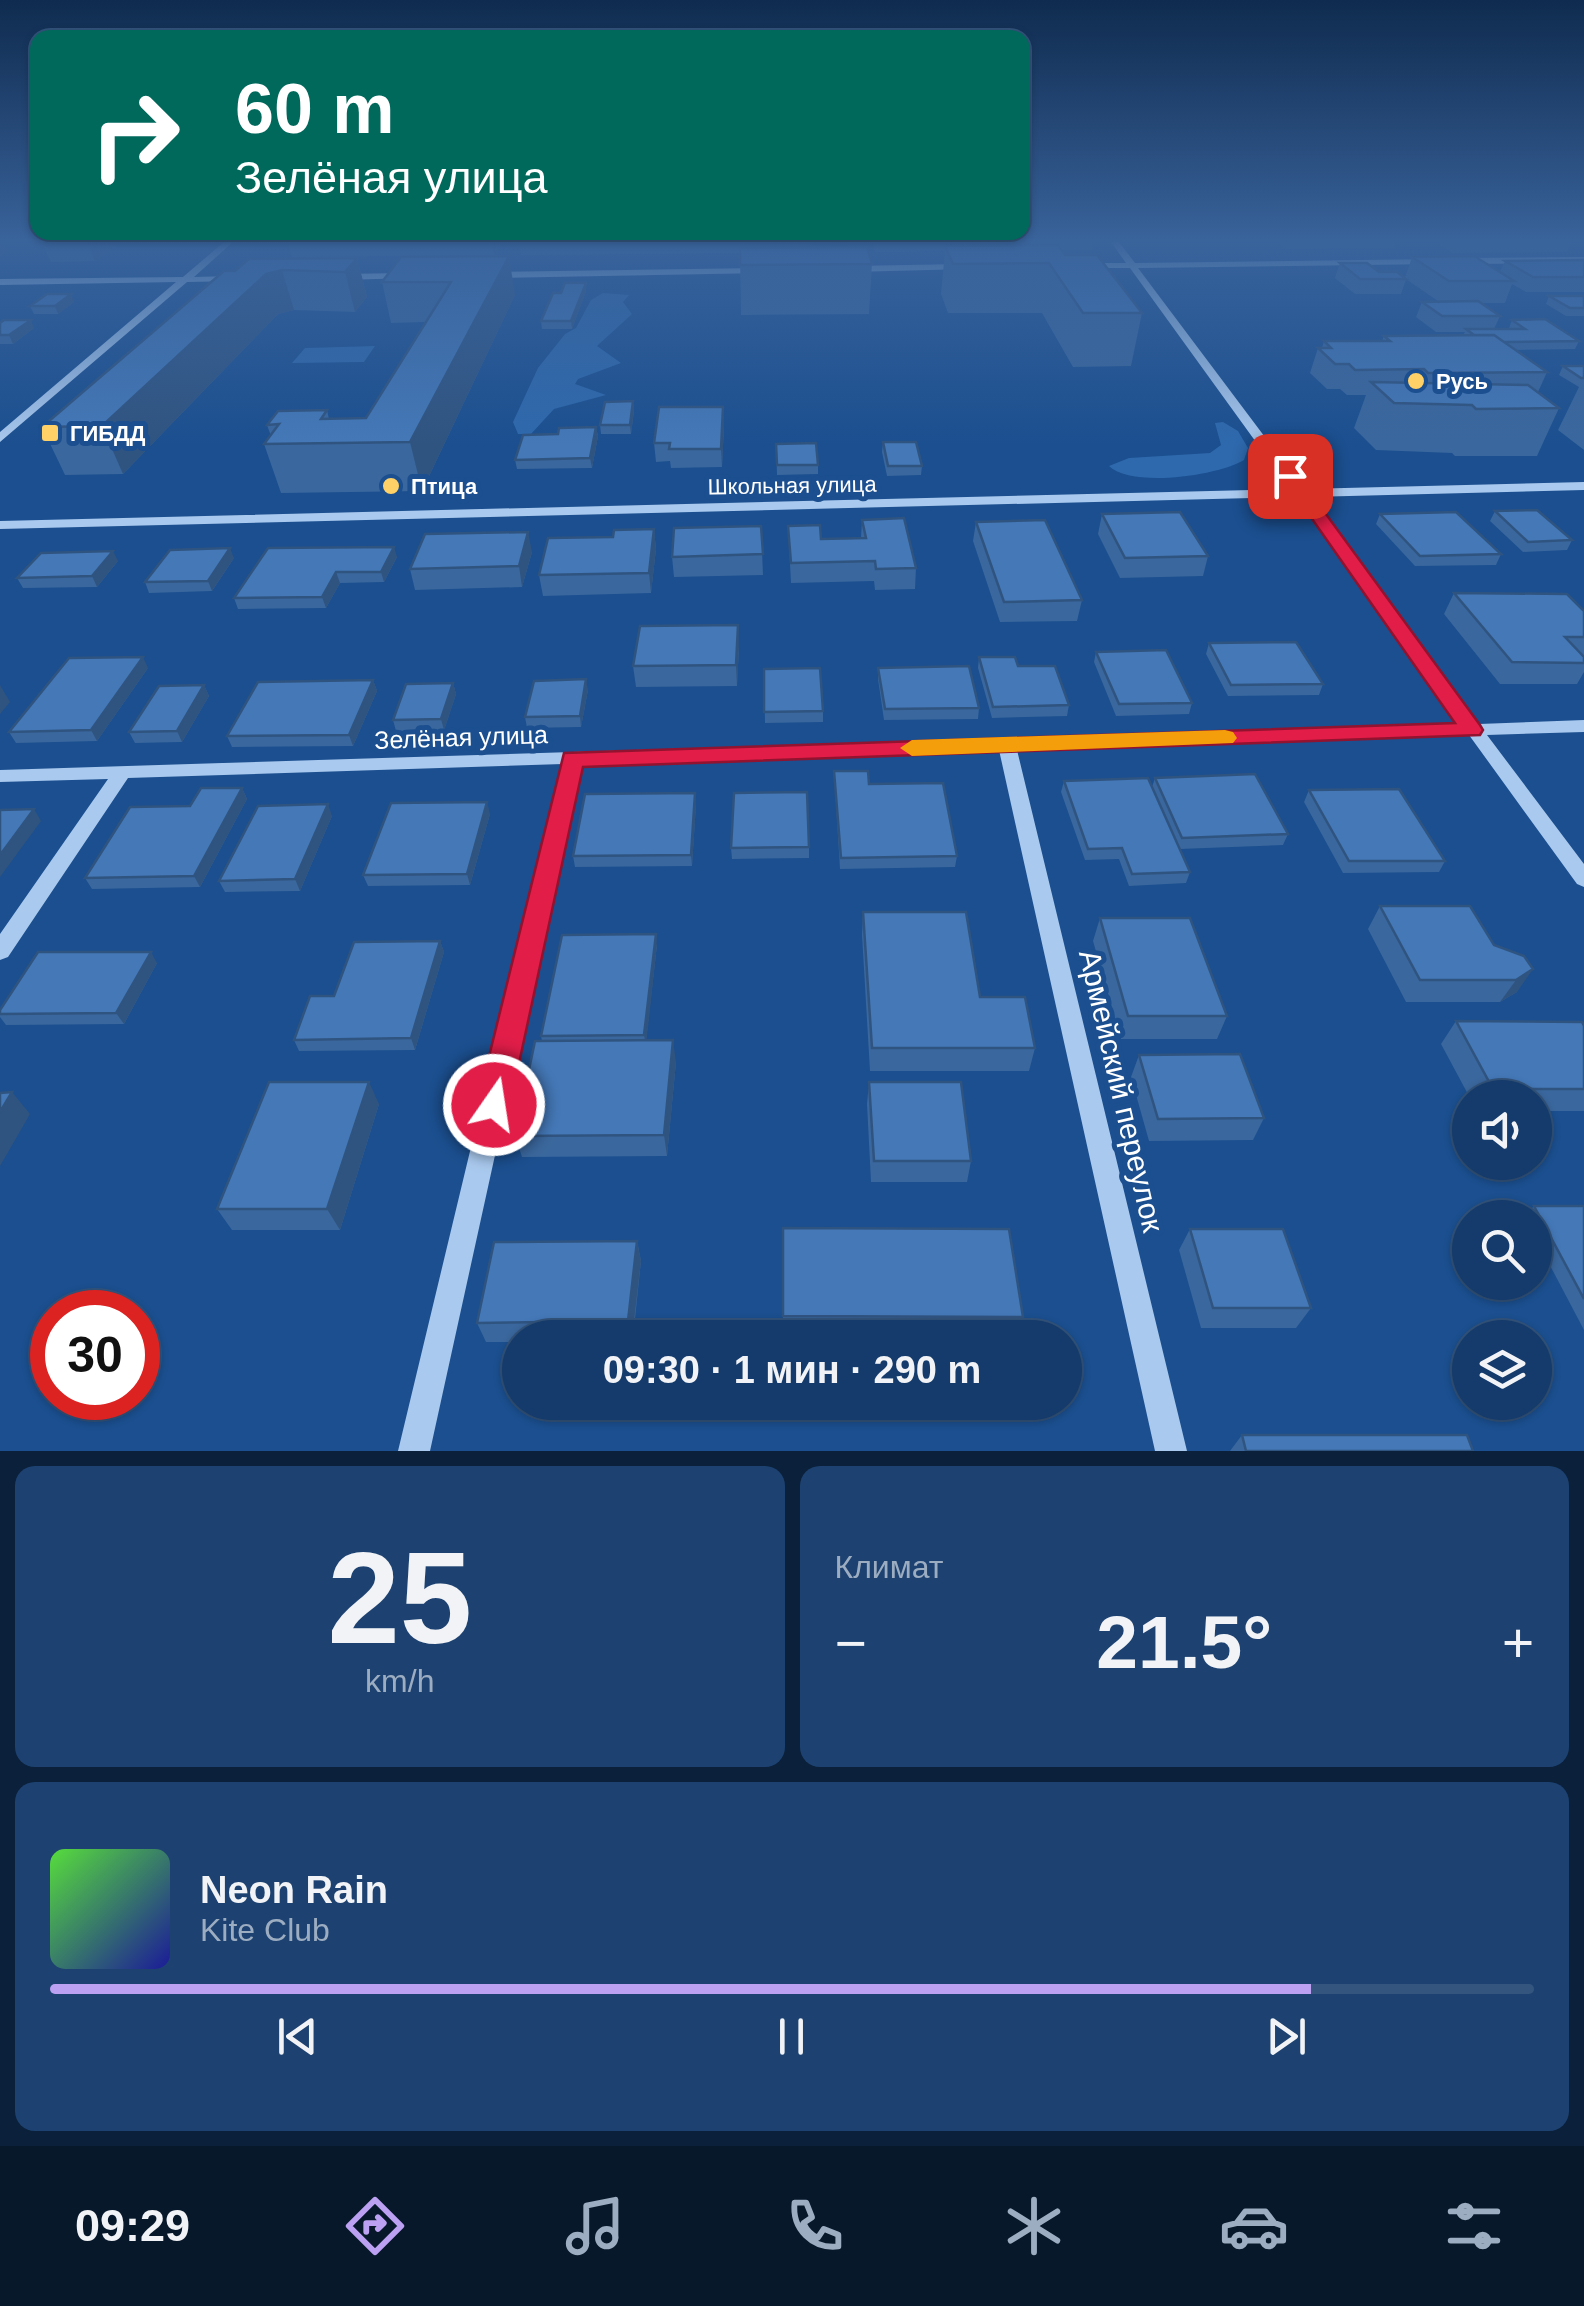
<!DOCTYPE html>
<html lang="ru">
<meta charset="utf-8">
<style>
:root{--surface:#143b6b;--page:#1d4271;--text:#f1f3f6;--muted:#9dadc1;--line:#33557e;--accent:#bca0f2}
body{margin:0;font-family:Helvetica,sans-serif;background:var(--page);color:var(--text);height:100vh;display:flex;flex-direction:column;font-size:38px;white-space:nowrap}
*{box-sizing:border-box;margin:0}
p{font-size:32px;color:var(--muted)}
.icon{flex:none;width:55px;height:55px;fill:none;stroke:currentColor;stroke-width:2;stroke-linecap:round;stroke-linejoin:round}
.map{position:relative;height:1451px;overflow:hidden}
.drawer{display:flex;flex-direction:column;gap:15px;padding:15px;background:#0b203b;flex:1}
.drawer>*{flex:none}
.guide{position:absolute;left:30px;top:30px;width:1000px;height:210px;border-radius:20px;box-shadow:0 2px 8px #0004,0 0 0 2px var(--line);background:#00695c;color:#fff;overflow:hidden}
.tools{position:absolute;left:1452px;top:1080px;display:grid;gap:20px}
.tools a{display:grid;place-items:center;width:100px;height:100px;border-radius:50%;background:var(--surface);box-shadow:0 2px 8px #0004,0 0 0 2px var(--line);font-size:50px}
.speed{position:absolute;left:30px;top:1290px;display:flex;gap:20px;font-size:50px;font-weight:700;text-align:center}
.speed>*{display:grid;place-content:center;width:130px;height:130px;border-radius:50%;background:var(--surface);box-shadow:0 2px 8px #0004,0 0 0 2px var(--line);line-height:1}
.speed .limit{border:15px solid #d22;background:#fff;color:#111}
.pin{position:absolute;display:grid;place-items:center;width:85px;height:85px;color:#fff;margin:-42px;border-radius:20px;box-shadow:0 5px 15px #0006}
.me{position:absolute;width:110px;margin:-55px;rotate:13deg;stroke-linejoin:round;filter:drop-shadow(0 0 8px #0008)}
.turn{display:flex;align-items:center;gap:35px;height:210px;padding:0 40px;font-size:45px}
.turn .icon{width:130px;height:130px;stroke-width:2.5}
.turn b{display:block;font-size:70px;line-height:85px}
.big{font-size:75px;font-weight:800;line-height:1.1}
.drawer .widget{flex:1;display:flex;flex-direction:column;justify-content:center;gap:15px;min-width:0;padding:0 35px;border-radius:20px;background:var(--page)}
.drawer .dial{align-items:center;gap:0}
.dial b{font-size:130px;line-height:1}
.song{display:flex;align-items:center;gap:30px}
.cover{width:120px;height:120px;border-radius:15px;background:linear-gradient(135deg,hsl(110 70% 55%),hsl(240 70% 35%))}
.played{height:10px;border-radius:5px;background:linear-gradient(90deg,var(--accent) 85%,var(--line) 85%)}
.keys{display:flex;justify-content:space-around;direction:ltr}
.heat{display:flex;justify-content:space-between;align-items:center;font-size:55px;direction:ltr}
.drawer .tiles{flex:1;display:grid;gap:15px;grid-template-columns:1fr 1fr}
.widget:last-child{grid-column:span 2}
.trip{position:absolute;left:502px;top:1320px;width:580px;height:100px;border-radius:50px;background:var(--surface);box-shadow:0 2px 8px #0004,0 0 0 2px var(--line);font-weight:800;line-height:100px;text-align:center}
.tab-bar{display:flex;height:160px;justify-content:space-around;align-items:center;background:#08182b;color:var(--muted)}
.tab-bar .icon{width:70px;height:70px}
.tab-bar .current{color:var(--accent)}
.tab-bar b{font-size:45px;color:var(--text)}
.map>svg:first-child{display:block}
.green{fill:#2e69ad}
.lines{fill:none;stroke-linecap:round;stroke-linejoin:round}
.minor{fill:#a9c9ee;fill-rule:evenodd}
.wall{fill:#3a679d}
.shaded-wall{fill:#305480}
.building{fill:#4478b7;stroke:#305480;stroke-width:2.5}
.route{fill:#e11d48;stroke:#92132f;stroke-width:2.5}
.slow{fill:#f59e0b}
.poi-dot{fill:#ffd166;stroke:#1b4f8f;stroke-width:4}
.labels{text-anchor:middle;stroke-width:10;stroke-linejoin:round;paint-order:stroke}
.far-poi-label{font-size:22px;font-weight:bold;fill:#fff;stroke:#1b4f8f;text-anchor:start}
.far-street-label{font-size:22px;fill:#fff;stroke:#1b4f8f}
.street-label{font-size:25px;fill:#fff;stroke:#1b4f8f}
.near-street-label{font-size:30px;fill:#fff;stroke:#1b4f8f}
</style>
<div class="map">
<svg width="1584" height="1451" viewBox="0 0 1584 1451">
<rect width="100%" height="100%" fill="#1b4f8f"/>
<path class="green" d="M603 293 629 295 623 302 632 314 597 346 621 363 578 379 575 384 606 395 554 409 531 434H518L513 422 538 368 565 334 576 328 591 300Z
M375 346 364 362 292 363 305 348Z
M1223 422 1238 431 1248 448 1244 460C1218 476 1131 488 1109 466L1129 458 1210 453 1221 445 1215 423Z"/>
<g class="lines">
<path class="minor" d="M224 242H233L194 277 234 276 237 281 187 282 0 442V432L176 282 0 285V279L183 277Z
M1111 242H1119L1135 263 1437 259 1434 264 1138 268 1304 489 1584 482V490L1310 497 1479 724 1584 720V732L1487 735 1584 864V887L1577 884 1469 735 1017 750 1187 1451H1155L999 750 581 764 430 1451H398L563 764 128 778 8 957 0 960V934L108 779 0 782V770L1461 724 1296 497 0 529V521L1290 489 1130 268H1077L1080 263H1126Z
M1584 257V263L1460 264 1456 261 1460 258Z
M964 264 967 269 850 272 846 269 850 266Z
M759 268 762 273 490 278 486 275 490 272Z
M409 273 412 278 340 280 336 277 340 274Z"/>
</g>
<path class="wall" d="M42 242H122L95 261 51 262Z
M288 242H501V243L494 255 292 257Z
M519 242H811V248L872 264 869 314 741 315 740 253 521 255Z
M872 242H1093L1092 250H1062L1065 255 1142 313 1131 366 1073 367 1042 313H948L941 294 945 251 875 252Z
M1278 242H1396L1394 248 1286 249Z
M1436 242H1571L1567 252 1452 253Z
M401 257 515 295 422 491 281 493 264 444 271 436 267 425 327 410 329 419 366 418 425 322 391 323 382 282Z
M1412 257 1500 272 1505 261 1584 260V292H1526L1512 284 1505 303H1481L1500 316 1494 329 1509 328 1512 320 1579 341 1575 349 1515 350 1547 372 1538 392 1559 408 1537 456H1455L1452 453 1376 450 1354 428 1366 395H1347L1340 389H1327L1310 373 1318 348H1322L1324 341H1382L1384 336 1463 335 1465 332H1436L1416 317 1422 302 1438 301 1406 279 1401 294H1355L1335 278 1340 263 1405 278Z
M357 258 367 297 355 312 294 310 278 314 123 474 65 475 42 427 235 271Z
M586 291 572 329H542L541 321 561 293Z
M1549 296H1584V316H1566L1546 304Z
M74 302 58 314H34L30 306Z
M0 323 34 328 13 344H0Z
M1563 366H1584V450L1558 430 1579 387 1559 375Z
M633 401 634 410 631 434H601L600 425Z
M724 425 722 467 671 468 670 461 656 462 654 443Z
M596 427 598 436 592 468 517 469 515 460 558 434Z
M883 442 922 466 921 475 887 476 882 452Z
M776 444 818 465V474L777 475Z
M1495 511 1572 540 1567 550 1523 552 1490 521Z
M1102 514 1208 556 1203 576 1120 578 1098 534Z
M1380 514 1501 554 1496 565 1415 566 1376 524Z
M862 520 916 568 915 589 875 590 874 581 791 583 788 526 821 539 861 538Z
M976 522 1082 600 1077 621 1000 622 973 541Z
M761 526 763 575 674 577 672 557Z
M654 529 656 549 651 593 543 596 539 575 613 537Z
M532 552 522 587 415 590 410 569Z
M397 557 384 582 340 583 326 608 238 609 234 598Z
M234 558 212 591 149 593 145 582Z
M118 561 97 587 23 588 17 578Z
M1454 593 1584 611V672L1577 684H1500L1444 614Z
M1209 643 1323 684 1319 695 1228 696 1206 654Z
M739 647 737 686 636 687 633 666Z
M1096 652 1192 703 1189 714 1116 716 1094 662Z
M979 657 1018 666 1069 705 1067 716 992 718 978 668Z
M148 668 97 741 16 743 9 732Z
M878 668 979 708 978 719 884 720 878 679Z
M764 669 823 711V722L765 723Z
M373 680 377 691 353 746 232 747 227 736Z
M453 683 456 694 444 730 396 731 393 720Z
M204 685 209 696 182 742 135 743 129 732Z
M588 690 581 727 527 728 525 717Z
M834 771 869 784 957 856 955 867 840 869Z
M1155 778 1288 834 1283 845 1180 849 1190 872 1186 883 1129 886 1119 859 1085 860 1061 792 1064 781 1152 787Z
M242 788 247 799 200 887 92 889 85 878 190 806Z
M1309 790 1445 861 1439 872 1343 873 1304 802Z
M696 804 692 866 575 867 573 856Z
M490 814 470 885 368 886 363 875Z
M332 816 300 891 225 892 219 881Z
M809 847V858L732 859 731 848Z
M1380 906 1524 956 1517 992 1500 1002H1406L1368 929Z
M863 912 1035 1048 1029 1071H870L862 935Z
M1100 918 1227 1016 1217 1039H1121L1093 941Z
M440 941 444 952 415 1050 299 1051 294 1040 334 996Z
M657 945 646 1040 676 1062 667 1156 522 1157 515 1136 542 1041 541 1036Z
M157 963 124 1024 6 1025 0 1017V1010Z
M1456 1021 1584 1026V1111H1535V1098H1470L1441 1044Z
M1139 1055 1264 1118 1253 1140 1149 1141 1131 1077Z
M869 1082 971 1161 967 1182H871L867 1104Z
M379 1104 340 1230H232L217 1209Z
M1534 1206H1584V1330L1535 1237V1218L1524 1217Z
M783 1228 1023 1317 1016 1337 783 1336Z
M1190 1229 1311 1308 1296 1328H1201L1179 1250Z
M637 1241 641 1261 633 1338H520V1342H486L477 1323Z
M1242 1435 1473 1451H1230Z"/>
<path class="shaded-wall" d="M0 242H3L8 252 0 257Z
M87 242H122L95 261Z
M492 242H501L494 255Z
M509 256 515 295 422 491 410 442Z
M357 258 367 297 355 312 345 272Z
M282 270 294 310 278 314 123 474 102 426 266 274Z
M586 283V291L572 329 571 321Z
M71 294 74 302 58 314 55 306Z
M31 320 34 328 13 344 9 335Z
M633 401 634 410 631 434 630 425Z
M723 407 724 425 722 467 721 449Z
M596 427 598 436 592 468 590 458Z
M654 529 656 549 651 593 649 573Z
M528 532 532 552 522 587 519 566Z
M394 547 397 557 384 582 381 572Z
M230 548 234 558 212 591 208 581Z
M113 551 118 561 97 587 92 576Z
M336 572 340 583 326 608 322 597Z
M738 625 739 647 737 686 736 665Z
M143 657 148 668 97 741 91 730Z
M586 679 588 690 581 727 580 716Z
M373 680 377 691 353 746 349 735Z
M453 683 456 694 444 730 441 719Z
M0 685 10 702 0 714Z
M204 685 209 696 182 742 177 731Z
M242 788 247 799 200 887 194 876Z
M695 793 696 804 692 866 691 855Z
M487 802 490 814 470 885 467 874Z
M328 804 332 816 300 891 295 879Z
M34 809 41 821 0 877V855Z
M656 934 657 945 646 1046 644 1035Z
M440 941 444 952 415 1050 411 1038Z
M151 952 157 963 124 1024 116 1013Z
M1533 969 1517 992 1500 1002 1516 980Z
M673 1040 676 1062 667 1156 664 1135Z
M369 1082 379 1104 340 1230 327 1209Z
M12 1092 30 1114 0 1166V1112Z
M637 1241 641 1261 632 1338 628 1321Z"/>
<path class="building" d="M1058 245 1065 255H1097L1142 313H1083L1049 263 953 264 945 246Z
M867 247 872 264 740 265V248Z
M509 256 410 442 264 444 279 424 267 425 278 411 327 410 321 419 366 418 451 282H382L401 257Z
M1474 256 1514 281H1449L1412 257Z
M357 258 345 272 282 270 266 274 102 426 42 427 224 271H235L249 259Z
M1584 260V277H1533L1505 261Z
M1340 263H1367L1379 272H1397L1406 279H1360Z
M565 283H586L571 321H541L553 293H561Z
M47 294H71L55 306H30Z
M1549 296H1584V308H1570Z
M1478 301 1500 316H1442L1422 302Z
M1545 319 1579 341 1504 342 1494 335H1474L1466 329H1525L1512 320Z
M4 320H31L9 335H0V323Z
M1494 335 1547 372 1428 373 1424 369 1355 370 1349 364H1335L1318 348H1331L1324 341H1390L1384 336Z
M1563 366H1584V378H1581Z
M1371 382 1528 385 1559 408 1476 409 1472 405 1394 403Z
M633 401 630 425H600L605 402Z
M659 407H723L721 449H669L670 443H654Z
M596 427 590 458 515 460 523 435 558 434 559 428Z
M883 442H916L922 466H888Z
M816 443 818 465H777L776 444Z
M1537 510 1572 540 1528 542 1495 511Z
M1180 512 1208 556 1125 558 1102 514Z
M1456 512 1501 554 1420 556 1380 514Z
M904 518 916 568 876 569 875 561 791 563 788 526 820 525 821 539 866 538 862 520Z
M1045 520 1082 600 1004 602 976 522Z
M761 526 763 554 672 557 674 528Z
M654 529 649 573 539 575 548 538 613 537 614 530Z
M528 532 519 566 410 569 425 534Z
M394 547 381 572H336L322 597 234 598 268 548Z
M230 548 208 581 145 582 170 550Z
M113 551 92 576 17 578 41 553Z
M1454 593 1567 594 1584 611V637H1565L1584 657V663L1512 662Z
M738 625 736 665 633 666 640 626Z
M1296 642 1323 684 1231 685 1209 643Z
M1166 650 1192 703 1119 704 1096 652Z
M143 657 91 730 9 732 69 658Z
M979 657H1015L1018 666H1055L1069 705 993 707Z
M969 666 979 708 885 709 878 668Z
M820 668 823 711 764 712V669Z
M586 679 580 716 525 717 534 681Z
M373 680 349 735 227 736 258 682Z
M453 683 441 719 393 720 406 684Z
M204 685 177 731 129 732 159 686Z
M834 771H868L869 784 943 783 957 856 841 858Z
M1255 774 1288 834 1182 838 1155 778Z
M1148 778 1190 872 1132 874 1122 848 1088 849 1064 781Z
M201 788H242L194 876 85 878 130 807 190 806Z
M1399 789 1445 861H1349L1309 790Z
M807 792 809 847 731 848 734 793Z
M695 793 691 855 573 856 585 794Z
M487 802 467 874 363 875 391 803Z
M328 804 295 879 219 881 258 806Z
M34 809 0 855V810Z
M1380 906H1470L1494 945 1524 956 1533 969 1516 980H1420Z
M863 912H966L980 997H1025L1035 1048H872Z
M1100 918H1190L1227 1016H1128Z
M656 934 644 1035 541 1036 562 935Z
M440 941 411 1038 294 1040 310 996H334L354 942Z
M38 952H151L116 1013 0 1014V1010Z
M1456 1021 1582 1022 1584 1026V1089H1493Z
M673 1040 664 1135 515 1136 535 1041Z
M1240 1054 1264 1118 1158 1119 1139 1055Z
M269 1082H369L327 1209H217Z
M869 1082H961L971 1161H874Z
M12 1092 0 1112V1093Z
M1534 1206H1584V1299Z
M783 1228 1009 1229 1023 1317 783 1316Z
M1190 1229H1283L1311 1308H1213Z
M637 1241 628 1321 477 1323 494 1242Z
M1242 1435H1467L1473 1451H1246Z"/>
<linearGradient id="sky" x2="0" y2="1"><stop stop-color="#0f2b4f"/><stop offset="0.54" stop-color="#39639b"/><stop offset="1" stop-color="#39639b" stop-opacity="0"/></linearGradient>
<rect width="1584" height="445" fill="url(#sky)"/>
<path class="route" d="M1284 473H1296L1480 725 1483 730 1480 735 583 767 510 1105 505 1115 494 1120 482 1115 477 1105 564 753 1455 723 1282 476Z"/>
<path class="slow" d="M1225 730 1233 732 1237 738 1233 743 912 756 900 748 912 740Z"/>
<g class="poi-dot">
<circle cx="1416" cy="381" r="10"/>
<rect x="40" y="423" width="20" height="20" rx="5"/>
<circle cx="391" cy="486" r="10"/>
</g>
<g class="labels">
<g class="far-poi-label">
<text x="1436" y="389">Русь</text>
<text x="70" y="441">ГИБДД</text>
<text x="411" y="494">Птица</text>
</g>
<g class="far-street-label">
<text transform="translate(792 485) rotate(-1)" y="8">Школьная улица</text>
</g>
<g class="street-label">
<text transform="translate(461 737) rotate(-2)" y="9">Зелёная улица</text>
</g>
<g class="near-street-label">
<text transform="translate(1121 1091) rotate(77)" y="10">Армейский переулок</text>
</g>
</g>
</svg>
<div class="tools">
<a><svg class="icon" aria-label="sound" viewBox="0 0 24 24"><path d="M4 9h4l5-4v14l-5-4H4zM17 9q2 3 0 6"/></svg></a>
<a><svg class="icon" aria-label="search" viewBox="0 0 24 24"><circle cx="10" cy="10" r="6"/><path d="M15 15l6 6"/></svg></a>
<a><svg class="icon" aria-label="layers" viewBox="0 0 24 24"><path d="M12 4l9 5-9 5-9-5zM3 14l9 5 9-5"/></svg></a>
</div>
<div class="speed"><div class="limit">30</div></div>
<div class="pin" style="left:1290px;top:476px;background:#d93025"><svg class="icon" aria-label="arrive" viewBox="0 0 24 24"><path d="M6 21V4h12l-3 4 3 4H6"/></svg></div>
<svg class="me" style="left:494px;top:1105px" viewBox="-20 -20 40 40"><circle r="17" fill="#e11d48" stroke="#fff" stroke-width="3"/><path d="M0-11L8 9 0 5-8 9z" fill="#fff"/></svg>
<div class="trip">09:30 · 1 мин · 290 m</div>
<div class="guide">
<div class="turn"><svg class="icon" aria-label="right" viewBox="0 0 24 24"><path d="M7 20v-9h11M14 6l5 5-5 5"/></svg><div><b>60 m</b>Зелёная улица</div></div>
</div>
</div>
<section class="drawer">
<div class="tiles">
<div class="widget dial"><b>25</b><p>km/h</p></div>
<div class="widget"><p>Климат</p>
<div class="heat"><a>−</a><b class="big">21.5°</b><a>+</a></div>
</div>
<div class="widget">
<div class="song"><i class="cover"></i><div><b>Neon Rain</b><p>Kite Club</p></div></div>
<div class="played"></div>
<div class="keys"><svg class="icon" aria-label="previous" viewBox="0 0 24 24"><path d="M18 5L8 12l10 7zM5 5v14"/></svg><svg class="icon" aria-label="pause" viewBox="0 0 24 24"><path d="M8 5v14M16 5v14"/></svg><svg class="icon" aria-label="next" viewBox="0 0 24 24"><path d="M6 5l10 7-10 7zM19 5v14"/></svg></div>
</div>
</div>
</section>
<nav class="tab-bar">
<b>09:29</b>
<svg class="icon current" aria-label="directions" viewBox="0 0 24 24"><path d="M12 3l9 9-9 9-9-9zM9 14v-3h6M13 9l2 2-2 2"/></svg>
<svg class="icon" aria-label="music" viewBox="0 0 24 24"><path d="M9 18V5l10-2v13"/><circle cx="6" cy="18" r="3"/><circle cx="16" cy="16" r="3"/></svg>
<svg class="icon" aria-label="phone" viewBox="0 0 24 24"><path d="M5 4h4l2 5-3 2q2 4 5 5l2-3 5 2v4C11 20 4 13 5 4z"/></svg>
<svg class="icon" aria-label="climate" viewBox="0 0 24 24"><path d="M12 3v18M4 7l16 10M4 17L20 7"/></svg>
<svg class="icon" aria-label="car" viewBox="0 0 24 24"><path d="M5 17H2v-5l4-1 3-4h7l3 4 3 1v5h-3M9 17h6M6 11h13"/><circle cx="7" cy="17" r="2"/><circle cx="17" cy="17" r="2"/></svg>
<svg class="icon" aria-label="filters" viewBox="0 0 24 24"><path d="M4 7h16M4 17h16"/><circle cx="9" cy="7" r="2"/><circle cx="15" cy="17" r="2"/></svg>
</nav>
